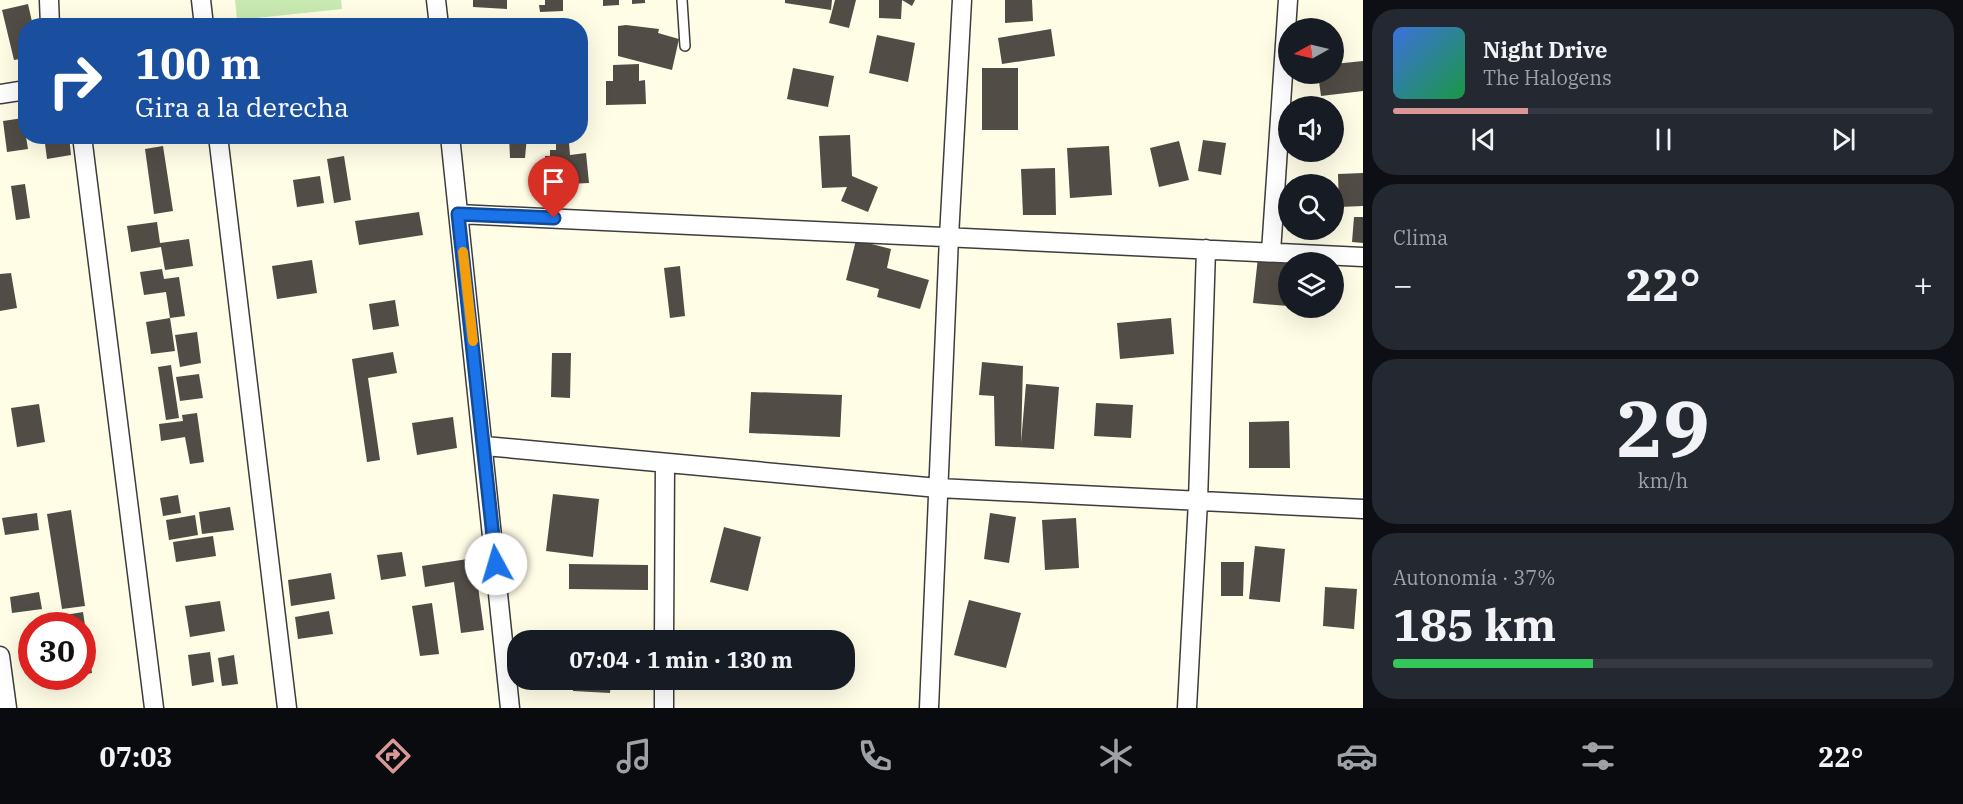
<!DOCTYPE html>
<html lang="es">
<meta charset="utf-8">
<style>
:root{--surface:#171b24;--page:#242831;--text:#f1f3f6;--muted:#9ea1a6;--line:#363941;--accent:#d99895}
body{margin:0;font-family:"IBM Plex Serif",serif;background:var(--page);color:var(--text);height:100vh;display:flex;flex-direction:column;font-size:22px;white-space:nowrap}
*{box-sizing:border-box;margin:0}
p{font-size:20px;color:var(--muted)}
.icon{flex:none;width:33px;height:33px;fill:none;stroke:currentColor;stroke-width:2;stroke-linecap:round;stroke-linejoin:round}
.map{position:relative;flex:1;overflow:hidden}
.drawer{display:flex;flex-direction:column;gap:9px;padding:9px;background:#0d0f14;width:600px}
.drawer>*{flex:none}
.banner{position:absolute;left:18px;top:18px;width:570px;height:126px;border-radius:24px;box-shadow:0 6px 24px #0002;background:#1a4fa0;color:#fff;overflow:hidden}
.needle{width:39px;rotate:262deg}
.controls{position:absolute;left:1278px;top:18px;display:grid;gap:12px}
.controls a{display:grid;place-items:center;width:66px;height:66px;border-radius:50%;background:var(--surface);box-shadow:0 6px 24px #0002;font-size:30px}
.speed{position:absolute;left:18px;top:612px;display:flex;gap:12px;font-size:30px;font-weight:700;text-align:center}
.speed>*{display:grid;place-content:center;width:78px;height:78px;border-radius:50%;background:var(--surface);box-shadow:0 6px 24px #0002;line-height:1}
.speed .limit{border:9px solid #d22;background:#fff;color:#111}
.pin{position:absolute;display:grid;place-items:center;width:51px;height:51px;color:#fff;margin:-62px -26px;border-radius:50% 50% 50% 0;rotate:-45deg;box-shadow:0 0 6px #0007}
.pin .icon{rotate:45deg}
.me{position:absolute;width:66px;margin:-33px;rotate:354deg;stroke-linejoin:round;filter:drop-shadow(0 0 4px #0008)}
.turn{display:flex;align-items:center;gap:21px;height:126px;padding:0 18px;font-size:27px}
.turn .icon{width:78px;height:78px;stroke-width:2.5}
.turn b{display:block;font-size:42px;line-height:51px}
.big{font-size:45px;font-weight:700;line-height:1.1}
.drawer .tile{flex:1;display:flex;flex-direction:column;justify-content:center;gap:9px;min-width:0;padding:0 21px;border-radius:24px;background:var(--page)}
.drawer .dial{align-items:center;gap:0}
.dial b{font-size:78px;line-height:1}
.song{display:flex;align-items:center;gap:18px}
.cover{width:72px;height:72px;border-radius:9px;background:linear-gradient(135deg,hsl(220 70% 55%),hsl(140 70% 35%))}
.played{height:6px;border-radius:3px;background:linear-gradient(90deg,var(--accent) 25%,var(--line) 25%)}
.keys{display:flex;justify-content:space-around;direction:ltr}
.heat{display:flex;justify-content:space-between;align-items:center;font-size:33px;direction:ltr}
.charge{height:9px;border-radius:4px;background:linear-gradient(90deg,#34c759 37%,var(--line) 0)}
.trip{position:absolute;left:507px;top:630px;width:348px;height:60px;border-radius:24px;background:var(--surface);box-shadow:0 6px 24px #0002;font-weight:700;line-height:60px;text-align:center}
.tabs{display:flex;height:96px;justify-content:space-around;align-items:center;background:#090b0e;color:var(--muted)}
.tabs .icon{width:42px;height:42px}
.tabs .selected{color:var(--accent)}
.tabs b{font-size:27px;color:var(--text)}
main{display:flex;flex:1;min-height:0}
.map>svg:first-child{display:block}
.green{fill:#c8e9b0}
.building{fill:#524c46}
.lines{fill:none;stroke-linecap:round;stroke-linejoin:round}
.service-casing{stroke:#3d3d3d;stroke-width:12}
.minor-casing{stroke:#3d3d3d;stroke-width:21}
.service{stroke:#fff;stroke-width:9}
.minor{stroke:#fff;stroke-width:18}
.route-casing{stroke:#114b97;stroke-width:15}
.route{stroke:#1a73e8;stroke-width:10}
.slow{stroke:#f59e0b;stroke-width:10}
</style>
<main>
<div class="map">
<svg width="1363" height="708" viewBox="0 0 1363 708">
<rect width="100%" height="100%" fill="#fffde6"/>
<path class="green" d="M235 0H341L342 9 237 20Z"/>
<path class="building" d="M473 0H507V9L473 7Z
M545 0H563V11L540 12 539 5H545Z
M603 0H619V5L603 6Z
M632 0H645V3L632 4Z
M785 0H832L831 10 785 3Z
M835 0H856L849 28 829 23Z
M879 0H915L912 6 902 0 901 19 879 18Z
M1005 0H1032L1033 21 1005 23Z
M28 4 33 26H26V58L14 60 2 10Z
M626 25 659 29 658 33 679 39 672 70 618 56V26Z
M1051 29 1055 56 1002 64 998 38Z
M877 35 915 43 908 82 869 73Z
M1363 61V91L1321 96 1318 74H1334V64Z
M639 64V81L645 80 646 104 606 105V81H613V65Z
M793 68 834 76 828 107 787 99Z
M982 68H1018V130H982Z
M23 118 28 149 7 152 3 121Z
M850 135 852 176 878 187 868 212 841 201 847 187 822 188 819 136Z
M44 136H69L71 155 47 159Z
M509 136H527L525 158H510Z
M1203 140 1226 143 1221 175 1198 171Z
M1179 141 1189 180 1159 187 1150 148Z
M556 143H569L570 155 586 153 589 183 568 184 567 202H555V192L548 191 545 156H550V150H556Z
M163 146 173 211 154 214 145 149Z
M1109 146 1112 195 1070 198 1067 148Z
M344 156 351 200 334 203 327 159Z
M1055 168 1056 215H1023L1021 169Z
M1363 173V206L1339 207 1338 174Z
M320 176 324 203 297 207 293 180Z
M25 184 30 218 16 220 11 186Z
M419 212 423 235 359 245 355 221Z
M1354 217H1363V243L1352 242Z
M157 222 160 243 189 239 193 266 165 270 161 247 131 252 127 226Z
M856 240 891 249 887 268 929 280 920 309 877 297 879 289 846 280Z
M1258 257 1295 262H1288V306L1253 303Z
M312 260 317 293 277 299 272 266Z
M680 266 685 316 670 318 664 268Z
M162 269 164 279 179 277 185 316 170 318 166 292 144 295 140 272Z
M11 273 17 308 0 311V274Z
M395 300 399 326 373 330 369 304Z
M170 318 175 351 151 354 146 322Z
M1171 318 1174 354 1120 359 1117 323Z
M197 332 201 363 180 367 175 335Z
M393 352 397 373 368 378 380 460 367 462 352 359Z
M552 353H571L570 398 551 397Z
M982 362 1023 366 1021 443 1026 384 1059 387 1054 449 995 446 994 396 979 395Z
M171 365 179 418 166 420 158 367Z
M199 374 203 398 180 401 176 377Z
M751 392 842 395 840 437 749 433Z
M1096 403 1133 405 1131 438 1094 436Z
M39 404 45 442 17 447 11 408Z
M197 413 204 462 190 464 185 437 161 441 159 424 183 421 182 415Z
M453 417 457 448 417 455 412 423Z
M1289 421 1290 468H1249V422Z
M553 494 599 499 593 557 546 551Z
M178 495 181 513 163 516 160 498Z
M230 507 234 530 202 534 199 512Z
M71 510 85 606 62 609 47 514Z
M37 513 39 530 5 535 2 518Z
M990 513 1016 517 1009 563 984 559Z
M195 515 198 535 169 540 166 520Z
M1076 518 1079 568 1045 570 1042 520Z
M724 527 761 537 748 591 710 582Z
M213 536 216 556 176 562 173 542Z
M1255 546 1285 549 1280 602 1249 599Z
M402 552 406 576 381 580 377 555Z
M474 558 484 630 461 633 454 582 425 587 422 566Z
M1221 562H1244L1243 596H1221Z
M569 564 648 565V590L569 589Z
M331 573 335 599 291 606 288 580Z
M1325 587 1357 589 1354 629 1323 626Z
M39 592 42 609 12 613 10 597Z
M969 600 1021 613 1006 668 954 655Z
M220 601 225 631 190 637 185 606Z
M432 603 439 654 420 656 412 606Z
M329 611 333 634 298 639 295 617Z
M83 612 92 673 82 675V626H67L65 615Z
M210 652 214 682 192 686 188 655Z
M234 655 238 684 222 686 218 658Z
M573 680H611L610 693 573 691Z"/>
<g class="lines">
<g class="service-casing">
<path id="service" d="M682 0 685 46"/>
</g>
<g class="minor-casing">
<path id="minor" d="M49 0 50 26
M201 0 204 26
M436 0 439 26
M0 94 26 90
M82 136 154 708
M218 136 287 708
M450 136 510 708
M458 214 1363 257
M1271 252 1288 0
M485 446 938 488 1363 509
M664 640 665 464
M0 656 7 708
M664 708V680
M929 708 949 237 962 0
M1187 708 1198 501 1206 249"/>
</g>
<use href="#service" class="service"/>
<use href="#minor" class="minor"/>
</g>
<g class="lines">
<g class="route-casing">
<path id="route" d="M496 564 458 214 554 218"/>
</g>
<use href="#route" class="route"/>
<path class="slow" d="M463 252 473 341"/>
</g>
</svg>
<div class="controls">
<a><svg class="needle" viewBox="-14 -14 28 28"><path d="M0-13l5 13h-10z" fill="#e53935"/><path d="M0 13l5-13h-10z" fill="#9ea1a6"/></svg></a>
<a><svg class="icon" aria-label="sound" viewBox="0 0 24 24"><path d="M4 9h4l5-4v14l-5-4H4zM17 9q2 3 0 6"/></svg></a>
<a><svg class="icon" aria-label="search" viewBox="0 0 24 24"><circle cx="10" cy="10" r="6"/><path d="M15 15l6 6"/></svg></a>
<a><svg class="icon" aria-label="layers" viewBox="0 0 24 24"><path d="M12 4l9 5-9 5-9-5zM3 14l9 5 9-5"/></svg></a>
</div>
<div class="speed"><div class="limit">30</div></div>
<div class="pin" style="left:554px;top:218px;background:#d93025"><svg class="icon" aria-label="arrive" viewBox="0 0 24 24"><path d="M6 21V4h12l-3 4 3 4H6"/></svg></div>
<svg class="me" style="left:496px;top:564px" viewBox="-20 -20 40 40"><circle r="19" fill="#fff"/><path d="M0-13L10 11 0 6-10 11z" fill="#1a73e8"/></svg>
<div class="trip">07:04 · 1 min · 130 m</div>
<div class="banner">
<div class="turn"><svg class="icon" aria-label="right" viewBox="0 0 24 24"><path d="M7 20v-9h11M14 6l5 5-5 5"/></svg><div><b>100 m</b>Gira a la derecha</div></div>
</div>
</div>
<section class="drawer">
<div class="tile">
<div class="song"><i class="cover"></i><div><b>Night Drive</b><p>The Halogens</p></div></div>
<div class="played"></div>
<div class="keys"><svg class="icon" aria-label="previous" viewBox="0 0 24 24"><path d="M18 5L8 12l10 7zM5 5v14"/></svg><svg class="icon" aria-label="pause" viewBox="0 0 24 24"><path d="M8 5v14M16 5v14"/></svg><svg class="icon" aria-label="next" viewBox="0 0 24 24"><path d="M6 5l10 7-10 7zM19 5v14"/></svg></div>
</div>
<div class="tile"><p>Clima</p>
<div class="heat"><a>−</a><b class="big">22°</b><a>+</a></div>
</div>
<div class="tile dial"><b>29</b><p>km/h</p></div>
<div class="tile"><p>Autonomía · 37%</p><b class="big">185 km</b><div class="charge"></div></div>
</section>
</main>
<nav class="tabs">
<b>07:03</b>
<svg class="icon selected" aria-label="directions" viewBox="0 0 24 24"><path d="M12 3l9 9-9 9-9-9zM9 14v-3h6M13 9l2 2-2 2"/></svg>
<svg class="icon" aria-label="music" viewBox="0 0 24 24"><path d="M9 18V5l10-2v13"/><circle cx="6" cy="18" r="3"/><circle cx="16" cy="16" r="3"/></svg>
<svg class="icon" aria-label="phone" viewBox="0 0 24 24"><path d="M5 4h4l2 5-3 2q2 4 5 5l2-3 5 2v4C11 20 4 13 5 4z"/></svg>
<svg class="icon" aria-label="climate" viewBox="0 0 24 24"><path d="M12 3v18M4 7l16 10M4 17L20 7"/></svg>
<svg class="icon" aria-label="car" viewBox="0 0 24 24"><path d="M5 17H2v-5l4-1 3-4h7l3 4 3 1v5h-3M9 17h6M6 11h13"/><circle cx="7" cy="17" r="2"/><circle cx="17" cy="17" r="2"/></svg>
<svg class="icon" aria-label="filters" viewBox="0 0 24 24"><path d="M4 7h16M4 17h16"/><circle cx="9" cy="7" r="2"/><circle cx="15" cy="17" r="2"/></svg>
<b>22°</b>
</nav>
